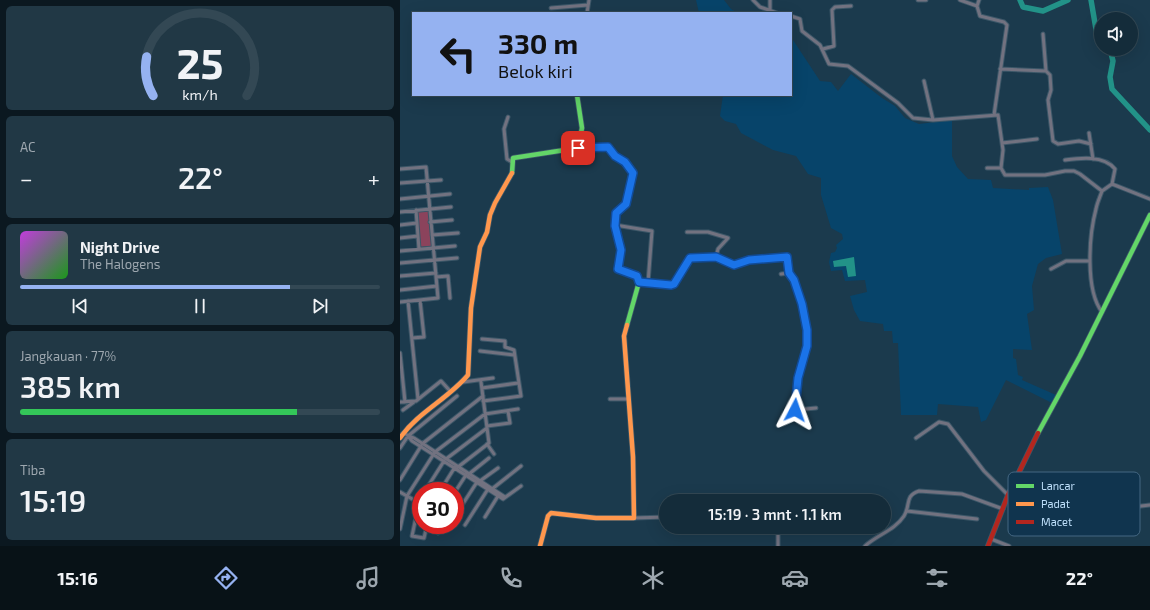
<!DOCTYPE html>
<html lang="id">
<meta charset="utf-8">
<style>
:root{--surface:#142c3a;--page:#213845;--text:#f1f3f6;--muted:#9da7af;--line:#334854;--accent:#95b2f1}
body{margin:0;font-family:"Exo 2",sans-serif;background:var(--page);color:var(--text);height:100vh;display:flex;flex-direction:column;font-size:15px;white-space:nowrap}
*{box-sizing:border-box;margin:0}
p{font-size:13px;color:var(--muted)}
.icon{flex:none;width:22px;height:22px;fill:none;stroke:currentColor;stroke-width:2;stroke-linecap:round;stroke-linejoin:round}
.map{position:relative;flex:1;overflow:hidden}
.side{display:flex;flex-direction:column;gap:6px;padding:6px;background:#0b1820;width:400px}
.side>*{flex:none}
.banner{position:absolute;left:12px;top:12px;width:380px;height:84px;border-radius:0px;box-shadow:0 4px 16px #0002,0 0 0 1px var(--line);background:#95b2f1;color:#111;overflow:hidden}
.buttons{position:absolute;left:694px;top:12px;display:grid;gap:8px}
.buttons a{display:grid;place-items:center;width:44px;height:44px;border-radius:50%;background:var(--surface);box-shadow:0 4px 16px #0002,0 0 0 1px var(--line);font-size:20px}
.speed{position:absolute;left:12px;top:482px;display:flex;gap:8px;font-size:20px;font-weight:700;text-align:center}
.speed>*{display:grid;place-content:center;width:52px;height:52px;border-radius:50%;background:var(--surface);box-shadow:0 4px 16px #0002,0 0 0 1px var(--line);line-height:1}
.speed .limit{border:6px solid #d22;background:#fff;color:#111}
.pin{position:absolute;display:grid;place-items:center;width:34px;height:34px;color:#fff;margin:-17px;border-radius:8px;box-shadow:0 2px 6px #0006}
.me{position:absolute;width:44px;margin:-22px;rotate:4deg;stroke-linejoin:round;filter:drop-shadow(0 0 3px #0008)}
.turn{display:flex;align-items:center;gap:14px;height:84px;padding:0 20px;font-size:18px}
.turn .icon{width:52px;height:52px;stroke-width:2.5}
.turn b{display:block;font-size:28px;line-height:34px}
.big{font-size:30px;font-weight:600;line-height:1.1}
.side .card{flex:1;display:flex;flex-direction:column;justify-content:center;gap:6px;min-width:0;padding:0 14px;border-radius:6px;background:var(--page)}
.side .dial{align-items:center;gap:0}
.dial svg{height:104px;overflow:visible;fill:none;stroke:var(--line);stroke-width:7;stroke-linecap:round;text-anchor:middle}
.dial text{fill:var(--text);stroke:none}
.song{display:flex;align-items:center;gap:12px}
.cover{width:48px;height:48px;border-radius:6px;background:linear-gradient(135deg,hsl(290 70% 55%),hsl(120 70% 35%))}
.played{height:4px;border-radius:2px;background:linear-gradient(90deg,var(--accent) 75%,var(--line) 75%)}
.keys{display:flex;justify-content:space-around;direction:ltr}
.heat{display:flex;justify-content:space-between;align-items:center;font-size:22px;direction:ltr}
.charge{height:6px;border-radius:3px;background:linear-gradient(90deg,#34c759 77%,var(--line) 0)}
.trip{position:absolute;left:259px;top:494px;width:232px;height:40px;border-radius:20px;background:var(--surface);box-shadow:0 4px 16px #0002,0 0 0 1px var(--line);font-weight:600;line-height:40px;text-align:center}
.menu{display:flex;height:64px;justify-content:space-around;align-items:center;background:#081217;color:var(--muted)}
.menu .icon{width:28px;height:28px}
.menu .active{color:var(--accent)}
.menu b{font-size:18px;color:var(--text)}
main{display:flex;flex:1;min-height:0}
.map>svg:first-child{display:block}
.built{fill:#07446a}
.green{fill:#8b435c}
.water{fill:#229288}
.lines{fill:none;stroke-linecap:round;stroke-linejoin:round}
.river{stroke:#229288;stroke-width:5.5}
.street-casing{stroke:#3c5768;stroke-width:5}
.fast-casing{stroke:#3c5768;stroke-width:6}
.slow-casing{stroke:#3c5768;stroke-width:6}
.jam-casing{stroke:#3c5768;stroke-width:6}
.street{stroke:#727280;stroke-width:3}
.fast{stroke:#63d668;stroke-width:4.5}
.slow{stroke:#ff974d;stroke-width:4.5}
.jam{stroke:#b3261e;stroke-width:4.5}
.route-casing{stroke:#114b97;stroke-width:10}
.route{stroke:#1a73e8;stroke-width:7}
.key{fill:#10344e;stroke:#446782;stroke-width:1}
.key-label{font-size:11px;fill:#bedffa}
</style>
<main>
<section class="side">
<div class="card dial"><svg viewBox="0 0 100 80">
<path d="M14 69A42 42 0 1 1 86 69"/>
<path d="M14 69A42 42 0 0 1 9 39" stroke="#95b2f1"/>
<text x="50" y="56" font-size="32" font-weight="700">25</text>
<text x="50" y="72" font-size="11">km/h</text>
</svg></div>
<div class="card"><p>AC</p>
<div class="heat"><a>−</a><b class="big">22°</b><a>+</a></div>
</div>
<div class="card">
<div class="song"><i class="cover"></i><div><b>Night Drive</b><p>The Halogens</p></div></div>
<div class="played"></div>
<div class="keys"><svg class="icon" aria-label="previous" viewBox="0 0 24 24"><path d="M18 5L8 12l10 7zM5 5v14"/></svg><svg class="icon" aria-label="pause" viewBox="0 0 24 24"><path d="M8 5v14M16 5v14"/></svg><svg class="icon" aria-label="next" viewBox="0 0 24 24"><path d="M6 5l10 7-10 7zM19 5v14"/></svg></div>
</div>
<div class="card"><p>Jangkauan · 77%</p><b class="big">385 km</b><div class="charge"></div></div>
<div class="card"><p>Tiba</p><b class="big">15:19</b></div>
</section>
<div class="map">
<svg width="750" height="546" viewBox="0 0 750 546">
<rect width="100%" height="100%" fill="#1b3a4d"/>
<path class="built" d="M296 0H324L331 9 338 13H299Z
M391 37 420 81 431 82 438 91 451 74 482 98 495 106 505 118 519 124 552 120V156L557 167 568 179 591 180 593 188 629 190V188L648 187 653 200 662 254 646 258 638 264 632 286 634 310 627 314 632 350 613 349V358L616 359 618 375 623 377 622 380 656 395 652 403 606 380 586 420 581 422 578 407 538 404 537 415H501L498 343H493L492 331H484L483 324 460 321 454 310 450 296 467 292 465 280 445 281 442 270 431 271 429 262 431 253 435 252 437 248 436 245 443 239 442 234 431 228 421 195V178L408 174 396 156 373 150 341 133 336 124 325 121 320 116 323 95H391Z"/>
<path class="green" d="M28 210 32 246 20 247 17 212Z"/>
<path class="water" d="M454 257 456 276 448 277 446 266 434 267 433 261Z"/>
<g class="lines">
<path class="river" d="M620 0 623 7 643 11 668 0
M691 0 697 35 701 39
M710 49 713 61 710 77 712 89 750 130"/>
<g class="street-casing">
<path id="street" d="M353 0 360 7 377 13
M370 0V11
M518 0H526
M560 0 577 6 579 0
M577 6 580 16 604 22 607 25 594 115
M151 8 188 5
M187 13 189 0
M391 16 400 19 402 31 420 45 429 64 448 66 498 103 513 118 533 120 598 115 603 150 601 168 605 175H645L665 171H674L680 174 702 191
M643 34 646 71
M423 49 434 46 432 10 435 7 451 6
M600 69 646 71 650 75 651 90 648 100 653 141 658 144 679 141 691 144
M524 81 533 120
M108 117 104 129 107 159 112 162
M689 133 693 159
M602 143 637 139
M665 160C680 158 704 155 715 169L712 184
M587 168H601
M0 169 26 167 38 298 0 302
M0 183 41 180
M702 191 712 184 750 199
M0 199 50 194
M16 210 19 249
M0 212 51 207
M30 222 52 220
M0 225 17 223
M215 225 252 231 248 283
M287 232H308L328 238 318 249 316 257
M32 235 58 233
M0 238 18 236
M0 251 55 246
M0 263 57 258
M651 269 666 261H690
M381 274 389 273
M0 276 36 273
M36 277 48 276 50 298
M239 282 271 285 274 284 290 258 316 257 333 265 349 259 387 257 389 273 394 280 402 304 407 330V346L398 379 395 410 416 408
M0 290 37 286
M8 301 18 399
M702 312C685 290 689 235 696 209 697 203 700 197 702 191
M12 338 24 337 20 300
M82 339 105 341V347L114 350 121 396 83 401
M80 351 114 355
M0 353 5 402
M63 382 93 378
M82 388 118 383
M210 399H228
M0 402 16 401 41 381 51 392
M3 410 14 402
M87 426 110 423 108 411
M3 433 14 438 105 497
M8 436 12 441 103 499 121 486
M516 438 539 422 548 424 584 471 608 495
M22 444 83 396
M87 444 94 454
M0 448 8 436 57 396
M46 459 87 428
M58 467 89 443 81 382
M69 474 89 458
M616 477 655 492 678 503 685 504 706 514H710L724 508 750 505
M0 480 21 446
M80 481 98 468
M92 489 121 466
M25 491 44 461
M40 491 55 467
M0 492 21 504
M55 492 66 475
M655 492 659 477
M19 503 12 536 24 538 27 525
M507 511 577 519
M55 516 77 482
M85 517 98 496
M234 518 266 517
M65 525 88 489
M0 529 7 496 35 452 85 414 118 409
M38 533 40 525
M591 539 609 546
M378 546V527
M465 546C477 535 495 530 504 516 511 505 504 496 519 491L562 494 603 509"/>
</g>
<g class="fast-casing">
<path id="fast" d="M178 148 208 147C216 157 225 163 233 173L227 204 216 213 215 218 221 253 218 269 237 276 239 282 227 325
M112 173 113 158 178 148 182 128 177 95
M638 433 680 356 750 215"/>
</g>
<g class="slow-casing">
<path id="slow" d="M0 438C18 412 48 399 68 375L71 308 80 247 87 232 90 215 95 203 112 173
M140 546 148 516 151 513 196 518H234L233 457 224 336 227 325"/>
</g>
<g class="jam-casing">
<path id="jam" d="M588 546 608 495 638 433"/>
</g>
<use href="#street" class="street"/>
<use href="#fast" class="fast"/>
<use href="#slow" class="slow"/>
<use href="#jam" class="jam"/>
</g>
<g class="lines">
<g class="route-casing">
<path id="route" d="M178 148 208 147 215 156 225 162 233 173 226 204 216 213 215 226 221 250 218 269 237 276 239 282 271 285 274 284 290 258 316 257 334 265 349 260 387 257 389 273 394 280 402 304 407 330V346L398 378 395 410"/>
</g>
<use href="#route" class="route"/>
</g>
<rect x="608" y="472" width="132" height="64" rx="6" class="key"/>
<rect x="616" y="484" width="18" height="4" fill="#63d668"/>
<rect x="616" y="502" width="18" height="4" fill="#ff974d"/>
<rect x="616" y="520" width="18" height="4" fill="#b3261e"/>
<g class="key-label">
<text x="641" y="490">Lancar</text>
<text x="641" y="508">Padat</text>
<text x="641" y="526">Macet</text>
</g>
</svg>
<div class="buttons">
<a><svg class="icon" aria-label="sound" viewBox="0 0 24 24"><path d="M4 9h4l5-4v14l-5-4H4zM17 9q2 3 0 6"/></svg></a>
</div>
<div class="speed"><div class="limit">30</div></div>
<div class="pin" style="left:178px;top:148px;background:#d93025"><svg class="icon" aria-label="arrive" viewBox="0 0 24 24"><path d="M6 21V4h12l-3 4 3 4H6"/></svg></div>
<svg class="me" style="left:395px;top:410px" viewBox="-20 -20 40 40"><path d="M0-17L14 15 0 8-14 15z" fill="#1a73e8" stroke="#fff" stroke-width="4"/></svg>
<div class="trip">15:19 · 3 mnt · 1.1 km</div>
<div class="banner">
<div class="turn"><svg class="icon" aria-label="left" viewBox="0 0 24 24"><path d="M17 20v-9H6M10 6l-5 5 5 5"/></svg><div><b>330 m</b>Belok kiri</div></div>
</div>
</div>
</main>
<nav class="menu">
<b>15:16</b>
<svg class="icon active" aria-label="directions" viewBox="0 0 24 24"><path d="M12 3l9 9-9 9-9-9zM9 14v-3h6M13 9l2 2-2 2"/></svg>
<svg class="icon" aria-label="music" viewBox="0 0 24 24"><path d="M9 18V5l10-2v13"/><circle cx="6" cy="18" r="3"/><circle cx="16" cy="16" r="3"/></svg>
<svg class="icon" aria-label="phone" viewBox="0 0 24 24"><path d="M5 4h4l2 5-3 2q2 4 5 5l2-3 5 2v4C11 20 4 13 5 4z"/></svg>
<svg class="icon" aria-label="climate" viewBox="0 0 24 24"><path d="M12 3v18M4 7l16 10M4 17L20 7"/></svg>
<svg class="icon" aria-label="car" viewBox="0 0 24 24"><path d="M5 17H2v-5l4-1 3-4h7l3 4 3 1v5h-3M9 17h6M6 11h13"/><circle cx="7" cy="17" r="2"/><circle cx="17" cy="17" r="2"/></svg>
<svg class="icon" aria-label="filters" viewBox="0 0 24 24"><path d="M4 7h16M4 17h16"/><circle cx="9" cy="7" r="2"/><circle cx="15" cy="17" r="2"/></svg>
<b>22°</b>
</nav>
